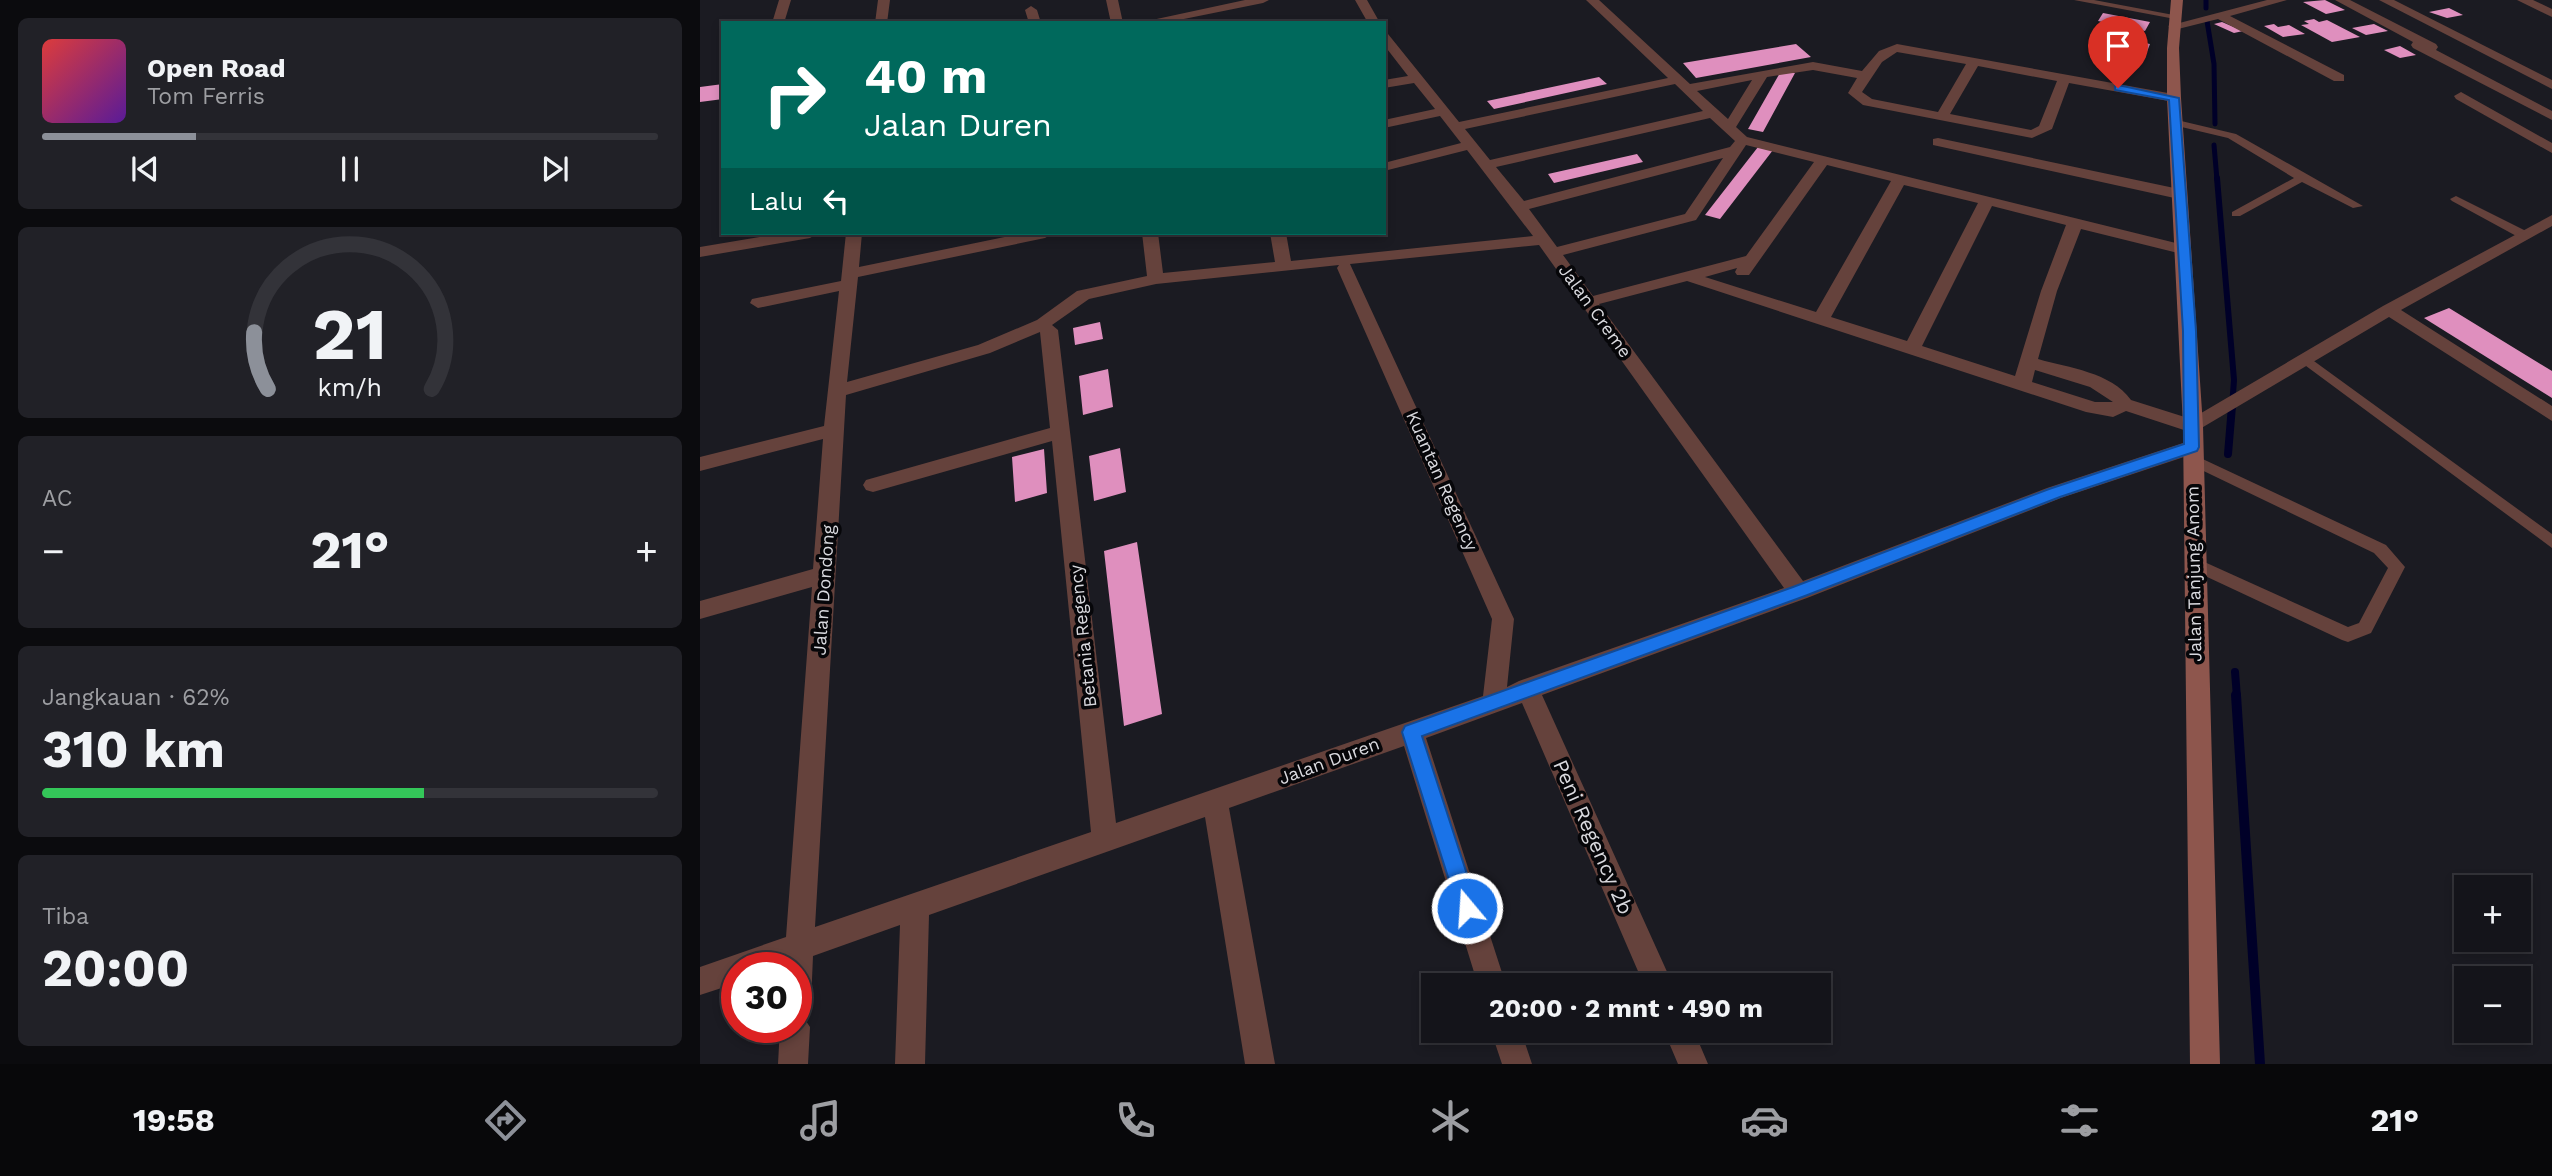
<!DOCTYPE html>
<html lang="id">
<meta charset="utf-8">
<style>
:root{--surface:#14141a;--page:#212127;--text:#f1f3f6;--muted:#9d9ea2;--line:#333339;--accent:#8c9099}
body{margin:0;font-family:"Work Sans",sans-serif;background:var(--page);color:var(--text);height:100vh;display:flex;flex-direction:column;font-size:26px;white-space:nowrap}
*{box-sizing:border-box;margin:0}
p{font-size:23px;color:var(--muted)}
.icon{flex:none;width:38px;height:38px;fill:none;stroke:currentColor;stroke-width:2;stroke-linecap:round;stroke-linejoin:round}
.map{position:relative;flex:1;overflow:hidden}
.sheet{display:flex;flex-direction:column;gap:18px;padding:18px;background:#0b0b0e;width:700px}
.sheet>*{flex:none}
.top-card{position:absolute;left:21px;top:21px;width:665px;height:214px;border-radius:0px;box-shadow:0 4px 10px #0003,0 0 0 2px var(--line);background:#00695c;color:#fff;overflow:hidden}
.fabs{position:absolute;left:1754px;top:875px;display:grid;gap:14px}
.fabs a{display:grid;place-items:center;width:77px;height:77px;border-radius:0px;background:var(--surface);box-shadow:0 4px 10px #0003,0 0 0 2px var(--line);font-size:35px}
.speed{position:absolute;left:21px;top:952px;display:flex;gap:14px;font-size:35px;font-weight:700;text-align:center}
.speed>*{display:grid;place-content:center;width:91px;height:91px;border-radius:50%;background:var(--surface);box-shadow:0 4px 10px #0003,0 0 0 2px var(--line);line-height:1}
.speed .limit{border:10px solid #d22;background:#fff;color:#111}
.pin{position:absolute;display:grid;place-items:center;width:60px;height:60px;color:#fff;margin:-72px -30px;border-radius:50% 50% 50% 0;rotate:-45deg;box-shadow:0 0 7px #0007}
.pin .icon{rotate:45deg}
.me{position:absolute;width:77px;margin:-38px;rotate:342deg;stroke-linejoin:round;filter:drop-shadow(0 0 5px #0008)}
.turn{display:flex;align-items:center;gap:24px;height:147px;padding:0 28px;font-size:32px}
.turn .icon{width:91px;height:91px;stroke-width:2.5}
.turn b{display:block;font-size:49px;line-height:60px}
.then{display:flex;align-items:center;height:66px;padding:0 28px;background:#0003;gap:14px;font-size:26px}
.big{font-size:52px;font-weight:700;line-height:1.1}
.sheet .card{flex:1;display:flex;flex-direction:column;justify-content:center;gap:10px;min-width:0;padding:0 24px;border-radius:10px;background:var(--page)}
.sheet .dial{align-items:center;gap:0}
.dial svg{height:182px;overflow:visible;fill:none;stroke:var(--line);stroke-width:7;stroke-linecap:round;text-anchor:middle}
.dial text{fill:var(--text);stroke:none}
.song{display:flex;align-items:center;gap:21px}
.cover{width:84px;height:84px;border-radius:10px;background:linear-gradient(135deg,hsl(0 70% 55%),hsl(270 70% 35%))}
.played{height:7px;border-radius:4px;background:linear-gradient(90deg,var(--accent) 25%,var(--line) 25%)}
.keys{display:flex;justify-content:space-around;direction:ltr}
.heat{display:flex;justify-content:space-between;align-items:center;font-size:38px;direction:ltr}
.charge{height:10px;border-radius:5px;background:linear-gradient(90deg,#34c759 62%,var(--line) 0)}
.trip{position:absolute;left:721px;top:973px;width:410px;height:70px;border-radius:0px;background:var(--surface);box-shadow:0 4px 10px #0003,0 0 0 2px var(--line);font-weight:700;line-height:70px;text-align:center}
.tab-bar{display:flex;height:112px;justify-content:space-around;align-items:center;background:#08080a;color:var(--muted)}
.tab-bar .icon{width:49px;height:49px}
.tab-bar .on{color:var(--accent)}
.tab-bar b{font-size:32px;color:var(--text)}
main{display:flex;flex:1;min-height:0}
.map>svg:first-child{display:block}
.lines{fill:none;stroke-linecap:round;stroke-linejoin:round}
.stream-far3{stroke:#000028;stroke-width:5}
.stream-far2{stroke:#000028;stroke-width:6}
.stream-far1{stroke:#000028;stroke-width:8}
.stream{stroke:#000028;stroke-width:10}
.building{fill:#df8fbe}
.service{fill:#65423c;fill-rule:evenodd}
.minor{fill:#65423c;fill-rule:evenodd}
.secondary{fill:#8e564d;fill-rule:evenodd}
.route{fill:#1a73e8;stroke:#114b97;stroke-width:2}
.labels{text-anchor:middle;stroke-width:7;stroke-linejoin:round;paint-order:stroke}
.street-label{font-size:18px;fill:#d9d9de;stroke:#060609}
.near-street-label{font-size:21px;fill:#d9d9de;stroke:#060609}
</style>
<main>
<section class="sheet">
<div class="card">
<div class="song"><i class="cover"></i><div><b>Open Road</b><p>Tom Ferris</p></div></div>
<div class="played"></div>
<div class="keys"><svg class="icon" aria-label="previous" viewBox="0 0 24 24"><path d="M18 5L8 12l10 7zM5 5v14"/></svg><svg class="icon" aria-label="pause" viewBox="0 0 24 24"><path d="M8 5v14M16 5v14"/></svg><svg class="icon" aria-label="next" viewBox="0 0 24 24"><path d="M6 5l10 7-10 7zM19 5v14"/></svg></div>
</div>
<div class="card dial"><svg viewBox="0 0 100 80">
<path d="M14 69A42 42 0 1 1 86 69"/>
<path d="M14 69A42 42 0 0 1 8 44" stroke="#8c9099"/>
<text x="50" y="56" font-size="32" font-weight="700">21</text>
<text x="50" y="72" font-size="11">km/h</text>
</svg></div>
<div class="card"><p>AC</p>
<div class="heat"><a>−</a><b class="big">21°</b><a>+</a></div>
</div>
<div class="card"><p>Jangkauan · 62%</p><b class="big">310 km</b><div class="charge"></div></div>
<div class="card"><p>Tiba</p><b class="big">20:00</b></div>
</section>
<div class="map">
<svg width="1852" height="1064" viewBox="0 0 1852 1064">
<rect width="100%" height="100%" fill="#1b1b22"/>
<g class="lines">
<path class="stream-far3" d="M1506 0V8
M1507 21 1514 64 1515 124
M1514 145 1517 180"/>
<path class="stream-far2" d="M1517 178 1534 380 1532 407"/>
<path class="stream-far1" d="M1528 454 1532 406
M1535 672 1537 697"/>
<path class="stream" d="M1536 695 1560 1064"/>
</g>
<path class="building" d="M1625 0 1645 10 1626 14 1603 2Z
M1749 8 1763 15 1747 18 1729 12Z
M1403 13 1450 22 1445 31 1398 21Z
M1614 19 1619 22 1627 20 1660 37 1632 42 1601 25 1609 24 1604 21Z
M1522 22 1543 31 1534 33 1514 24Z
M1574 24 1578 27 1589 25 1605 34 1583 37 1564 26Z
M1674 24 1688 31 1666 35 1652 28Z
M1394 33 1450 44 1445 57 1388 46Z
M1096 44 1111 57 996 78 983 63Z
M1700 46 1716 55 1700 58 1684 50Z
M1081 71 1095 73 1063 132 1048 129Z
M899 77 907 84 794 109 787 101Z
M23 84V99L0 102V87Z
M1058 147 1073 150 1020 219 1005 215Z
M937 154 943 162 854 183 848 174Z
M1749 308 1852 371V398L1724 318Z
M400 322 403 339 375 345 373 328Z
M408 369 413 407 383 415 379 376Z
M420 448 426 492 394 501 389 456Z
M344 449 347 493 315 502 312 457Z
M437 542 462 714 424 726 404 551Z"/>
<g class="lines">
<path class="service" d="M1374 0H1394L1479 16 1475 19Z
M1477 120 1536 134 1663 206 1653 208 1602 182 1540 216H1532V212L1594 178 1528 138 1473 125V121Z
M1756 196 1828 232 1830 235 1824 239 1820 238 1752 201 1750 199Z
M1607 356 1852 534V548L1602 363 1600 360Z
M1492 454 1686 545 1705 567 1671 633 1648 642 1642 640 1488 568 1486 564 1488 560H1500L1648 627 1659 623 1688 568 1674 553 1487 463 1485 459Z"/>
<path class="minor" d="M79 0H91L84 23H72Z
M178 0H190L187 23H175Z
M406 0H418L423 23H411Z
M545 0H569L563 3 464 23H438Z
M655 0H667L680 23H668Z
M886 0H899L990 84 1113 62 1162 71 1179 51 1197 44 1479 95V101L1474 102 1369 83 1352 129 1332 138 1163 105 1148 93 1157 78 1113 70 1067 77 1036 127 1047 137 1488 246 1490 249 1482 254 1381 229 1357 291 1338 359C1369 368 1411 372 1431 400L1491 419 1683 306 1852 215V226L1701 310 1852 406V421L1689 317 1493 433 1426 411 1413 417 1386 412 987 281 899 304 1103 581 1347 488 1492 440 1499 442 1502 447 1499 452 1361 498 1107 598 842 695 973 985H944L822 703 726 738 806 985H778L704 746 529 808 575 1064H545L505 817 229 915 225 1064H195L200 925 113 956 111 1003 106 1013 102 1015 110 1027 108 1064H78L80 1027H96V968H37V983L0 995V967L86 937 112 587 0 619V601L113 569 123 439 0 471V457L124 426 139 291 58 308 50 303 52 299 141 281 146 233H162L159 267 324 233H353L345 238 158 277 147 382 278 345 337 320 377 291 447 276 442 233H458L463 273 575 262 570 233H586L591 261 833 236 767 150 684 171V163L761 143 740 116 684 128V120L735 109 714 83 684 88V80L708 76 684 45V33L688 34 759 122 968 78ZM1197 52 1266 64 1238 112 1172 99 1162 92 1182 62ZM1278 66 1357 81 1339 126 1331 130 1250 114ZM1052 80 1028 119 997 91ZM975 84 1003 111 790 160 765 129ZM1010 118 1035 141 1030 147 824 201 796 167ZM1046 145 1114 162 1046 256 893 296 863 255 996 220ZM1023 158 985 214 857 247 829 209ZM1127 165 1191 181 1116 312 1005 277 1037 268 1035 272 1037 275H1049ZM1204 185 1278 203 1207 341 1131 317ZM1292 206 1366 225 1341 291 1315 376 1222 346ZM839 245 1084 588 819 681 807 687 814 619 650 264ZM639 265 637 268 792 619 783 696 416 823 358 330 352 325 389 299 456 284ZM340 332 350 428 166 480 163 485 166 490 173 492 352 441 391 832 115 927 146 395 290 353ZM1335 370 1390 387 1413 402H1395L1332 382Z
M1567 0H1587L1530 16 1644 75V81H1634L1518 19 1474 30 1468 26Z
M1635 0H1650L1736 44 1738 47 1736 50 1852 111V120L1713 48 1711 45 1713 42Z
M1679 0H1694L1852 80V89Z
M1817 0H1833L1852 9V17Z
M331 6 337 10 341 23H329L325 10Z
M1761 92 1852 143V153L1756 99 1754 96Z
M1238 138 1479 189 1487 194 1479 199 1233 145V139Z
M84 233H118L110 238 0 257V247Z
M791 1031H821L832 1064H802Z
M964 1031H994L1008 1064H978Z"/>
<path class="secondary" d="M1471 0H1483L1479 48 1481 98 1503 426 1520 1064H1490L1483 426 1467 98V48Z"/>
</g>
<path class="route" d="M1418 85 1479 98 1496 331 1499 447 1497 451 1360 497 1105 596 722 736 778 908 775 915 767 918 760 915 702 732 705 726 1093 587 1349 489 1484 444 1483 331 1469 100 1415 90V86Z"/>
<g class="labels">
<g class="street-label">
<text transform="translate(895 311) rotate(54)" y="6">Jalan Creme</text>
<text transform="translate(742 481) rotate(66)" y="6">Kuantan Regency</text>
<text transform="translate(1494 574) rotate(-91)" y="6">Jalan Tanjung Anom</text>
<text transform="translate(124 590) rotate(-86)" y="6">Jalan Dondong</text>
<text transform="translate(383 636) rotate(-96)" y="6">Betania Regency</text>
<text transform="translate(629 761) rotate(-20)" y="6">Jalan Duren</text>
</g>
<g class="near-street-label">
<text transform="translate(893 837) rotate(66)" y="7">Peni Regency 2b</text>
</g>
</g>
</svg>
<div class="fabs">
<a>+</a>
<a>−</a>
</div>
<div class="speed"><div class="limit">30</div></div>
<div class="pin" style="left:1418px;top:88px;background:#d93025"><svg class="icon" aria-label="arrive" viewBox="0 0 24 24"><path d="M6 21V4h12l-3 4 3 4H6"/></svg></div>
<svg class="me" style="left:767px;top:908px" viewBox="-20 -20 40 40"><circle r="17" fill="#1a73e8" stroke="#fff" stroke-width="3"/><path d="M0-11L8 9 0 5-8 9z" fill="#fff"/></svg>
<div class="trip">20:00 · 2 mnt · 490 m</div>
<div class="top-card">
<div class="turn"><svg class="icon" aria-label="right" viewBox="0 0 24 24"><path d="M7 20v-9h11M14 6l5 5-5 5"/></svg><div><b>40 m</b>Jalan Duren</div></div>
<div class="then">Lalu<svg class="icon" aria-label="left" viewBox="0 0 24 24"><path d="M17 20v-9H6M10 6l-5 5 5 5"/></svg></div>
</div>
</div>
</main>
<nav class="tab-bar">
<b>19:58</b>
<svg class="icon on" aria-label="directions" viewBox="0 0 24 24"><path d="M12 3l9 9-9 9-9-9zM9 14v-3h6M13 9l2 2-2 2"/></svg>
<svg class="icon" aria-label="music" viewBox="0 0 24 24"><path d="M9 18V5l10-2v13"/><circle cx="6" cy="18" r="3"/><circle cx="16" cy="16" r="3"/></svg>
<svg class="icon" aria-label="phone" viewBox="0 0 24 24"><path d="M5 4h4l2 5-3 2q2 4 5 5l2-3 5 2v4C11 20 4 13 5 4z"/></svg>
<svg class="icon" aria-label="climate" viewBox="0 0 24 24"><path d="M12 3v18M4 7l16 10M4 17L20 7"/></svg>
<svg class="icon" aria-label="car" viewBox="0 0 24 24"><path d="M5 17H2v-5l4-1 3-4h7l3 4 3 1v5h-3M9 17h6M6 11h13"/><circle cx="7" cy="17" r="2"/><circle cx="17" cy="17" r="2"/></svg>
<svg class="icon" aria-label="filters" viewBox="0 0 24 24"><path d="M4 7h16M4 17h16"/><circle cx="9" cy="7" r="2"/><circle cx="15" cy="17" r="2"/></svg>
<b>21°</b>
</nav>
